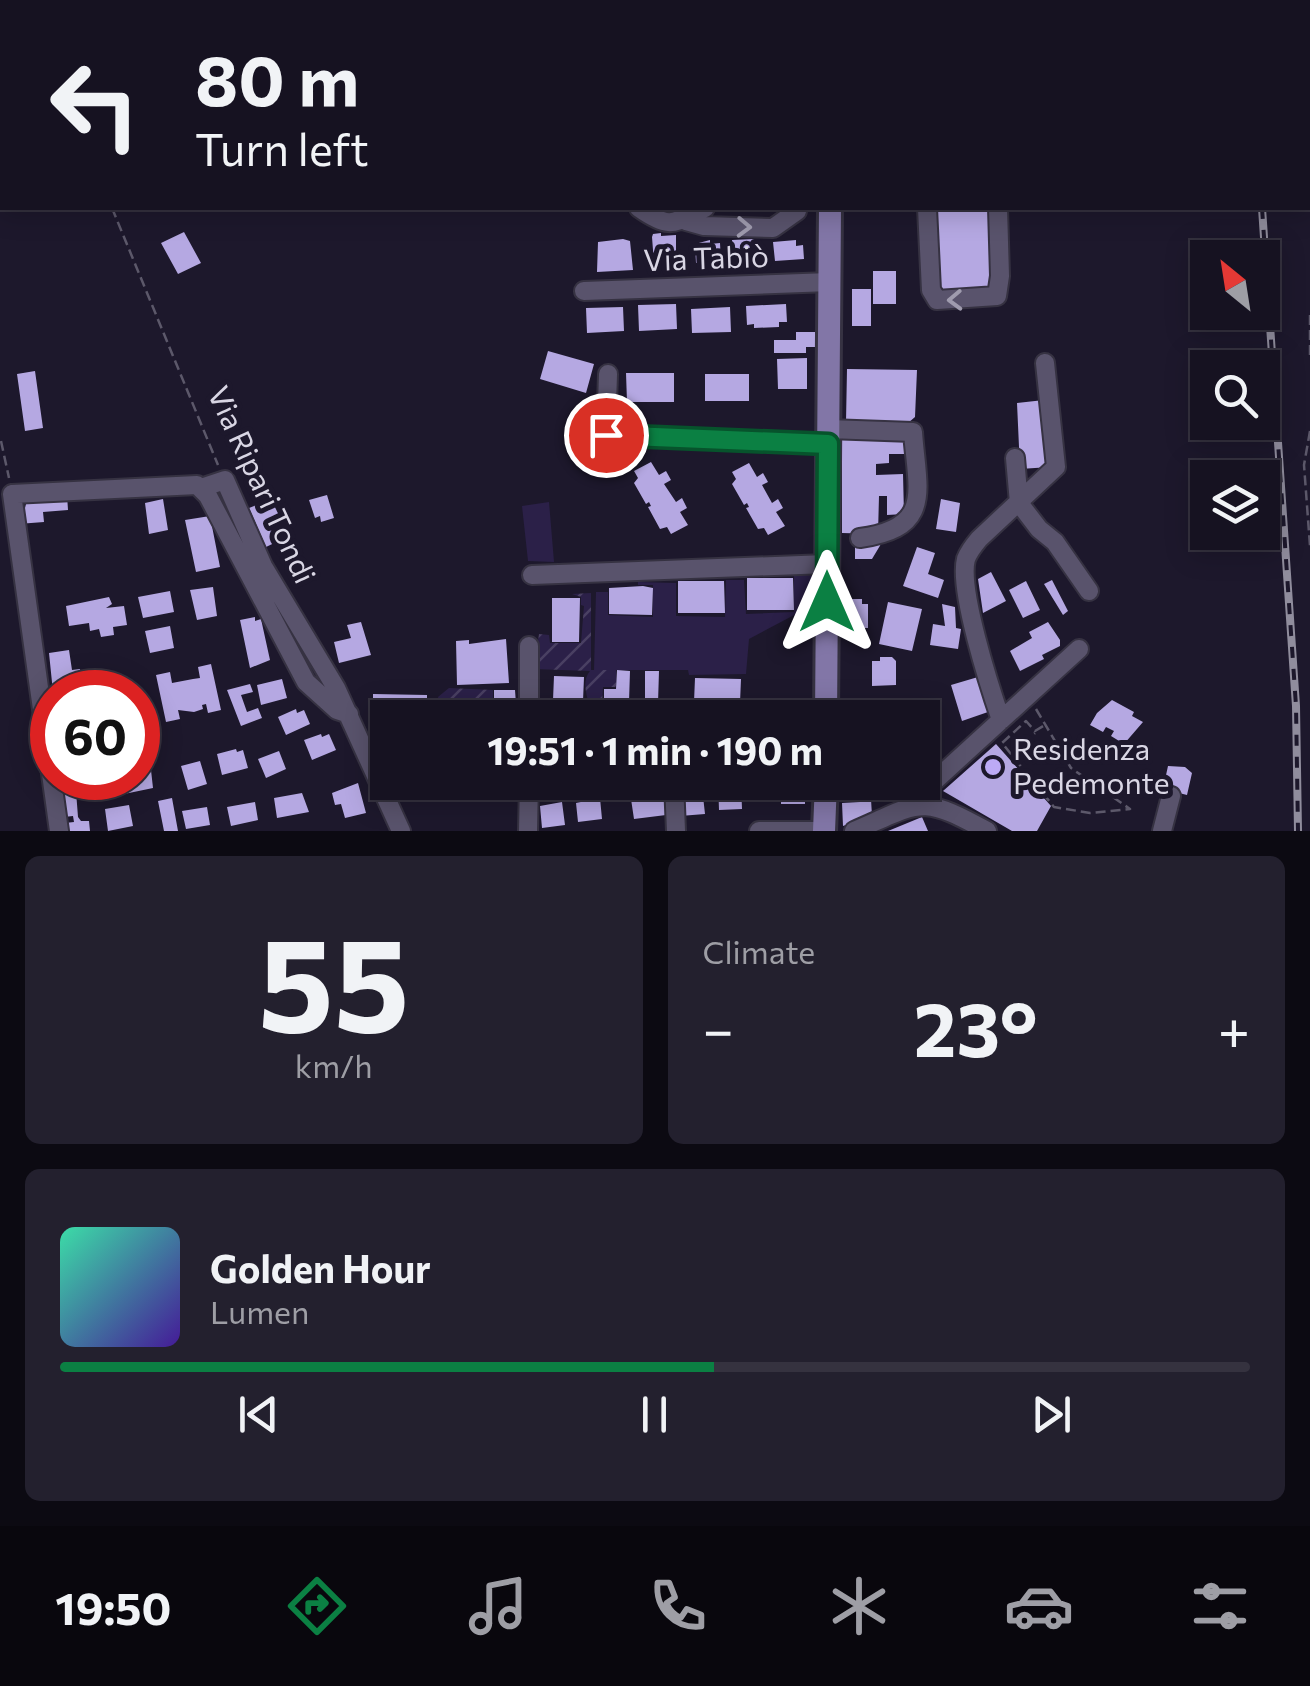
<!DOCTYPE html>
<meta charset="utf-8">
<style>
:root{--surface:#161221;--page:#23202e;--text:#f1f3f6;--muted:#9e9ea5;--line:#35323f;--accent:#0b8043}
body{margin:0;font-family:Commissioner,sans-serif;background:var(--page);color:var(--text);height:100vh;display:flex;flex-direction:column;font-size:38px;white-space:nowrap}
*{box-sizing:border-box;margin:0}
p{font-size:32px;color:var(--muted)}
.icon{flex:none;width:55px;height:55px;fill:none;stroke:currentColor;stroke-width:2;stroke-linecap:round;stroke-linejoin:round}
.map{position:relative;height:831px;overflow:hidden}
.details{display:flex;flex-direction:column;gap:25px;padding:25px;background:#0c0a12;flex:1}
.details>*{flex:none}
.guide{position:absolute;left:0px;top:0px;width:1310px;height:210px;box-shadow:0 5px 25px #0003,0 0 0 2px var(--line);background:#161221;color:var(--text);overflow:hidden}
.needle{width:65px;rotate:330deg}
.tools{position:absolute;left:1190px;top:240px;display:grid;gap:20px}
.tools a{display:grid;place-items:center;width:90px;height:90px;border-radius:0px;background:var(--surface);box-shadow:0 5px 25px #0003,0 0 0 2px var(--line);font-size:50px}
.speed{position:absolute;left:30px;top:670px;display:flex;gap:20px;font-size:50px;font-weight:700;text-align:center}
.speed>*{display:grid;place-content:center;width:130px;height:130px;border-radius:50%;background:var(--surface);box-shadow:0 5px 25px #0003,0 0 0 2px var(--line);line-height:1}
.speed .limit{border:15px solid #d22;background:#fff;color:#111}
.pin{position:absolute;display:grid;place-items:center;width:85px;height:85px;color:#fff;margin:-42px;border:5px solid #fff;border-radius:50%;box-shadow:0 2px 10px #0007}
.me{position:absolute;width:110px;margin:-55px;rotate:0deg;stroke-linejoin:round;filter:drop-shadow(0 0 8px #0008)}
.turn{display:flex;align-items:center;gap:35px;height:210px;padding:0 30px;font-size:45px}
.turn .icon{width:130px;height:130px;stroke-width:2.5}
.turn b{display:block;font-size:70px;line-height:85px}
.big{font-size:75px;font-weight:700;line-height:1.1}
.details .widget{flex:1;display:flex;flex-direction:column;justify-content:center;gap:15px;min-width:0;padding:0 35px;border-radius:15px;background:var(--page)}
.details .dial{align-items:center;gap:0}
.dial b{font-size:130px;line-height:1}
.song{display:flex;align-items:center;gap:30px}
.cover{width:120px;height:120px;border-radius:15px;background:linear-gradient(135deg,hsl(160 70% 55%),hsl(260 70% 35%))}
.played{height:10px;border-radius:5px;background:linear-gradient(90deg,var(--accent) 55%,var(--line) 55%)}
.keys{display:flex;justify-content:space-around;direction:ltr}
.heat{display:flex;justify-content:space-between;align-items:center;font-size:55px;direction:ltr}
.details .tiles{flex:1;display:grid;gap:25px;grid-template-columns:1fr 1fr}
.widget:last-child{grid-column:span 2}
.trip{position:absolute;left:370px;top:700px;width:570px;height:100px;border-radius:0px;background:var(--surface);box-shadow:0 5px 25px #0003,0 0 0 2px var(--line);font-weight:700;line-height:100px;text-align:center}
.menu{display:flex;height:160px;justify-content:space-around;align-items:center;background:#09070d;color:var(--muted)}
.menu .icon{width:70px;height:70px}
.menu .selected{color:var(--accent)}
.menu b{font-size:45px;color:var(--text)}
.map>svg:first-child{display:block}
.green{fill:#2b2048}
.garden{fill:url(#garden-furrows)}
.building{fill:#b5a8e2}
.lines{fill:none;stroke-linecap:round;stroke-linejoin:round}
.minor-casing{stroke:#363242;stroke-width:22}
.major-casing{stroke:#363242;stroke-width:28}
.path{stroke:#5c586a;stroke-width:2.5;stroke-dasharray:10 5;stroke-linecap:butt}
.minor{stroke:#59536c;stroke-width:18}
.major{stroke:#8276a7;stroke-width:22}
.rail-casing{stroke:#908d9d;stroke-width:8}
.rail{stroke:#1d182c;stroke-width:4;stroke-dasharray:11;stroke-linecap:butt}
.oneway{stroke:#9f9bae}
.route-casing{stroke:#07532c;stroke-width:25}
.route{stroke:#0b8043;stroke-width:18}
.poi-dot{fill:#bcaaf6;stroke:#1d182c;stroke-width:4}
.labels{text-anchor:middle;stroke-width:10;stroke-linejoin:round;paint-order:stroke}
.street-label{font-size:30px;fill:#d9d6e4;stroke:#1d182c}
.poi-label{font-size:30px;fill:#d9d6e4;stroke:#1d182c;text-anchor:start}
</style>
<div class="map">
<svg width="1310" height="831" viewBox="0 0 1310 831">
<defs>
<pattern id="garden-furrows" width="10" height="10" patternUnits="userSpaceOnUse" patternTransform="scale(2.5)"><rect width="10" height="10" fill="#2b2048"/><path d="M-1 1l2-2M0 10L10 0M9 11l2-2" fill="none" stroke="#494062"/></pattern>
</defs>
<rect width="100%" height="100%" fill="#1d182c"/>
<path class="green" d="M549 502 554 562 528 561 522 506Z
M784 573H815V604L749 639 746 674 689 675 688 670H594L596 592H608V615L653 617V585H638V582L676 583V616L725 617 726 580H744L746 614 794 612V575Z"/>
<path class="garden" d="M591 593V670H616V687H603L602 705H589C586 692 582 681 590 671L534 669 539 634 549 635 550 643H581L584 606 581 605V597L572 594Z
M449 688 493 690V717H442L438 697Z"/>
<path class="building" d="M935 208H991L994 293 937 295Z
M184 232 201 263 178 274 161 243Z
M661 233V236L676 235V262L654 263 652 237 653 234Z
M623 239 630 241 633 270 597 272 598 242Z
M754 239 760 241 761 256H751V261H733L732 240Z
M710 240V244L720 243 721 262 696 263 695 244Z
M796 240V246L803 245 804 259 775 261 773 242Z
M873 271H896V304H873Z
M852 289H871V326H852Z
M676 304 677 329 639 331 638 305Z
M786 304 787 322H779V327L754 328V324L747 325 746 306Z
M623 307 624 331 587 333 586 308Z
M730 307 731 332 692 333 691 309Z
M796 332H815V347H806V353H774V340H796Z
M548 351 594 364 586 393 540 379Z
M807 358V389H778L777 359Z
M847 369 917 370 915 417 908 423 846 422Z
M35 371 43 428 25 431 17 374Z
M626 373H674V402H627Z
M705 374H749V401H705Z
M1044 400 1050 467 1020 469 1017 403Z
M842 435H906L905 454H889V463L876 464V475L903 474 904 514 887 515V496H879L878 534 842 533Z
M651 462 659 475 666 471 671 480 664 484 676 502 682 498 687 508 680 512 688 525 671 534 667 527 660 529 648 507 651 506 649 502 646 504 634 483 638 478 634 471Z
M749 463 757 477 763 473 768 482 762 485 772 503 778 499 783 508 776 512 785 526 768 535 764 528 758 529 746 508 749 507 747 503 744 505 732 484 736 479 732 472Z
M67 495 68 510 43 512 44 522 18 524 16 509 25 508 27 500Z
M327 495 334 518 321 522 320 516 315 518 309 500Z
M163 499 168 530 149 534 145 503Z
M271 499 289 536 266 547 249 508Z
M941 499 960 503 956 532 936 529Z
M210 516 220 567 196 572 185 520Z
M855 543 881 544 872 559H855Z
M917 547 935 553 928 574 944 580 938 598 903 586Z
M991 572 1006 601 983 613 978 579Z
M747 578H793L794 610H747Z
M1052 580 1068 611 1063 615 1044 584Z
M678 581H724L725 613H678Z
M1026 581 1040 610 1023 618 1009 590Z
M643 586 653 588 652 615 609 614V588Z
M213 587 217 616 197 620 190 590Z
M170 591 174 612 143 618 138 597Z
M109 597 112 604 106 608 124 606 127 625 113 627 114 635 101 637 99 629 90 631 89 623 69 626 66 606Z
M552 598H580L579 642H552Z
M849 599H862V604H868V628H845V603H849Z
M888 602 922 609 912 651 879 644Z
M942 604 955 607 956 628 961 629 958 649 930 645 933 624 945 626Z
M255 617V621L261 619 270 660 250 668 240 620Z
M361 622 371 655 339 663 334 642 351 638 347 625Z
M1048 622 1060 640V646L1042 655 1044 659 1020 671 1010 651 1032 638 1029 632Z
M170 626 174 648 150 653 145 631Z
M506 639 509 683 457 685 456 641 469 640V644Z
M69 650 72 670 80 669 81 679 89 677 91 691 53 692 49 653Z
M880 657H892L896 661V685L872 686V661H880Z
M211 664 221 710 208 713 206 704 202 705 203 709 194 712 178 710 180 719 166 722 156 675 170 672 172 683 193 679 200 678 198 667Z
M617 670 630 671 629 702H604V689H616Z
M645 671H659L658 703H645Z
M554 676 584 677 583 701 553 700Z
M978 677 988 712 962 721 951 685Z
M695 678 741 679 740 703 694 702Z
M282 679 287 698 261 705 257 685Z
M250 684 253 692 241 695 247 712 258 708 262 718 241 726 227 690Z
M494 690H515L517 718H494Z
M373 694 427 695V708L373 707Z
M1112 700 1134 712 1132 716 1143 722 1124 744 1111 736 1114 731 1106 727 1103 732 1090 725 1097 713Z
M783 701H806V718H759V706L783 707Z
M857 701H871V709H877V718H856Z
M150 709 155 735 138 739V712Z
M296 709 297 713 304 710 310 724 286 735 278 717Z
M321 734 322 737 329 734 336 750 312 760 304 740Z
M996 744 1051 806 1037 831H1012L943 791Z
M236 749 237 752 243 750 248 768 222 775 217 754Z
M279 751 286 769 266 778 258 759Z
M150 761 153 788 105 798 101 778H138V763Z
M200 761 207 784 188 790 181 766Z
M1168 766 1185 767 1192 773 1187 795 1163 789Z
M55 778H75L78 817 81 821H89L90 831H66L65 823 74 822 73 816 64 817Z
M718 782H741L742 809 719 810Z
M781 782H805V804H781Z
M841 782H870L872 816 843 826 842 803 860 802 859 793 842 794Z
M358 783 366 813 345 818 341 804 335 805 332 793Z
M702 787 705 814 680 816 677 789Z
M663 791 666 815 634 819 631 799Z
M302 793 309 812 277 818 274 798Z
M172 798 178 831H164L158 801Z
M600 798 602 819 578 822 576 803Z
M255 802 258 820 231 826 227 807Z
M562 802 565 825 542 828 540 806Z
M129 805 133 826 108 831 105 809Z
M207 807 210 825 186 829 182 811Z
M922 817 928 831H888Z"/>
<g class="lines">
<g class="minor-casing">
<path id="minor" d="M886 2 887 0
M998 2V0
M639 208C673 232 675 221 705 208
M927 208 931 290 937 300 997 296 1000 276 998 208
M686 221 704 226 773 228 797 211
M584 291 830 282
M608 374 606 435 828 444
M828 429 913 432C917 490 934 528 860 538
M1015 458 1019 503 1039 529 1055 542 1089 591
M201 488 225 480 263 566 336 688 401 831
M532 575 827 564
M529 646V718
M529 711H669L670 718
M1001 720C990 688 958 589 966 559 969 551 974 545 979 539L1056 467 1045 363
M674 782 676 831
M922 804 924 792 930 785 1079 649
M59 831 12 494 197 485 208 496 306 682 337 710 349 714
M528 831 529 782
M759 831H815
M854 831C921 802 920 794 987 831
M1162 831 1171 796"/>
</g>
<g class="major-casing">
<path id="major" d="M830 0V2
M826 718 830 208
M824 831 826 782"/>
</g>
<path class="path" d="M31 0V2
M351 0V2
M1310 0V1
M112 208 218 465
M1310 315V356
M1310 431 1304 465 1310 546
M1 441 9 478
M1036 709 1071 768 1130 809 1090 813 1054 807 1002 743 1026 721 1035 731 1045 725
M1012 754 1035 733"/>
<use href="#minor" class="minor"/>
<use href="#major" class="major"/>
<g class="rail-casing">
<path id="rail" d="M1241 0V2
M1262 208 1296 706 1298 831"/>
</g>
<use href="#rail" class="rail"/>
</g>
<defs><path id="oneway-chevron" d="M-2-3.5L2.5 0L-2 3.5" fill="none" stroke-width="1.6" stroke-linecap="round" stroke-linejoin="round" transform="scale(2.5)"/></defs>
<g class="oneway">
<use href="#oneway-chevron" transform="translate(744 227) rotate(2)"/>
<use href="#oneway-chevron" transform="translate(955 300) rotate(178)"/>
</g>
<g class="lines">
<g class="route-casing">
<path id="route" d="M606 435 828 444 827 602"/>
</g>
<use href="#route" class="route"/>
</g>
<circle class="poi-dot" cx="993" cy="767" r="10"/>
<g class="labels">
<g class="street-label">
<text transform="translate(706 259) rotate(-2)" y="10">Via Tabiò</text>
<text transform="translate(261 485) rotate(65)" y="10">Via Ripari Tondi</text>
</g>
<g class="poi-label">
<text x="1013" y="760">Residenza<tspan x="1013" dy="34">Pedemonte</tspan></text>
</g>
</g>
</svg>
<div class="tools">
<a><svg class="needle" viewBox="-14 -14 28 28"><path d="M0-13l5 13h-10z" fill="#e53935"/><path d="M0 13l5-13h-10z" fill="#9e9ea5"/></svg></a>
<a><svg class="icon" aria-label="search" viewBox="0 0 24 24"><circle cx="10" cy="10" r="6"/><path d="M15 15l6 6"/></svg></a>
<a><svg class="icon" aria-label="layers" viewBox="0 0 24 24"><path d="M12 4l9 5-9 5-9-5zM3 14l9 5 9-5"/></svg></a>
</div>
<div class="speed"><div class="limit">60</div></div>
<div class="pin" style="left:606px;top:435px;background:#d93025"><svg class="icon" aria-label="arrive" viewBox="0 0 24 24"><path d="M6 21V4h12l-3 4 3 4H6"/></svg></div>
<svg class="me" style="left:827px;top:602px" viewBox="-20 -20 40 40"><path d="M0-17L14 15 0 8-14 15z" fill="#0b8043" stroke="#fff" stroke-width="4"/></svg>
<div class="trip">19:51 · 1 min · 190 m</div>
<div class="guide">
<div class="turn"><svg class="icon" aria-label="left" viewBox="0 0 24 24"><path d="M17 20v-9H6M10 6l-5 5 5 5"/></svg><div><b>80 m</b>Turn left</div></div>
</div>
</div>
<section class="details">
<div class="tiles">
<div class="widget dial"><b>55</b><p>km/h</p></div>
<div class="widget"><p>Climate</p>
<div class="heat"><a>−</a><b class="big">23°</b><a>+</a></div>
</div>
<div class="widget">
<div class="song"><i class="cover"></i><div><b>Golden Hour</b><p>Lumen</p></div></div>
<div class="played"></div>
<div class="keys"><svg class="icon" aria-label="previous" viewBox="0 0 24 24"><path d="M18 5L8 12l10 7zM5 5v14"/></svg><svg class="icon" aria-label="pause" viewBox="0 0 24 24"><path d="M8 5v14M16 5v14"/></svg><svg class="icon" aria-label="next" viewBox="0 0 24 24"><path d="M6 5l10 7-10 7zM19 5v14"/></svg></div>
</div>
</div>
</section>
<nav class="menu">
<b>19:50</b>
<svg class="icon selected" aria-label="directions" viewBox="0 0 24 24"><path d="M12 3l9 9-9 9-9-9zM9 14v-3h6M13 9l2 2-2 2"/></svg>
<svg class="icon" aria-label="music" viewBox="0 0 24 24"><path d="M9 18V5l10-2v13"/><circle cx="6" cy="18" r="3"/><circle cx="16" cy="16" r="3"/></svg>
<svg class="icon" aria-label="phone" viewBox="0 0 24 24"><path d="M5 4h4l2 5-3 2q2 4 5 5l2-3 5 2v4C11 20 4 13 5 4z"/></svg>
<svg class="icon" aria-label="climate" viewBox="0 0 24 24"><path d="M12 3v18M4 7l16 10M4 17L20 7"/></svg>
<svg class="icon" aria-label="car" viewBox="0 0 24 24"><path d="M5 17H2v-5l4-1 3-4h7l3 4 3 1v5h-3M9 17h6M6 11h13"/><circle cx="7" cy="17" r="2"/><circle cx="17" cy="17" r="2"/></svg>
<svg class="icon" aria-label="filters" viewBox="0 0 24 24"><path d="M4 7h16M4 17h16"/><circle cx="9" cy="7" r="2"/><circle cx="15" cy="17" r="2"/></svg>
</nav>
